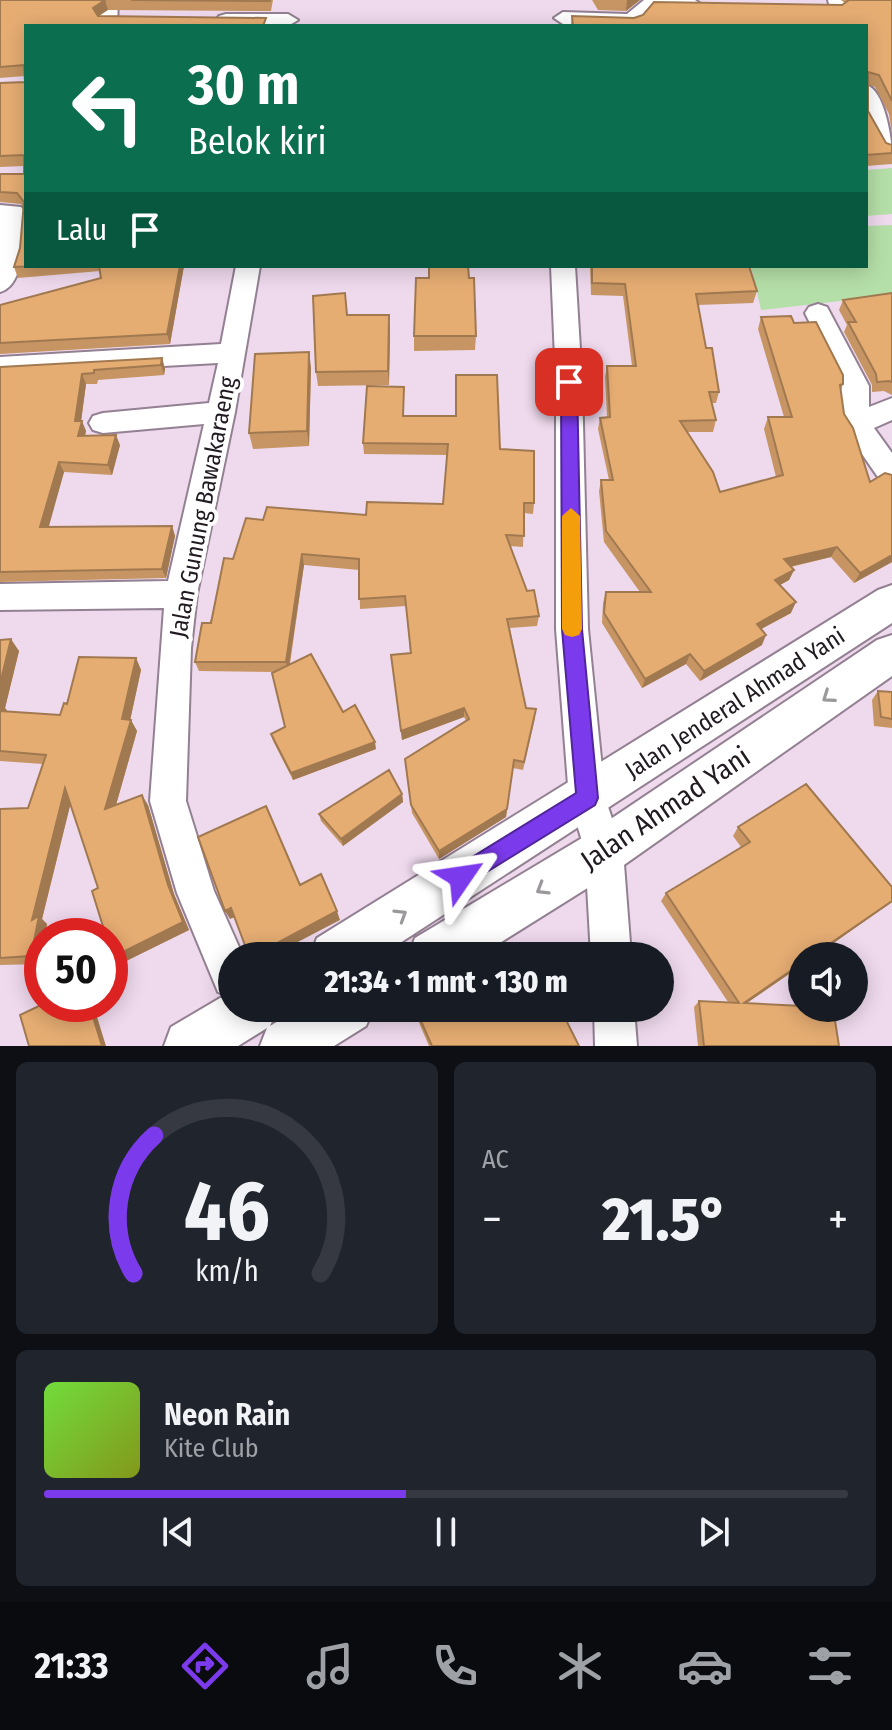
<!DOCTYPE html>
<html lang="id">
<meta charset="utf-8">
<style>
:root{--surface:#171b24;--page:#20242c;--text:#f1f3f6;--muted:#9ea1a6;--line:#363941;--accent:#7c3aed}
body{margin:0;font-family:"Fira Sans Condensed",sans-serif;background:var(--page);color:var(--text);height:100vh;display:flex;flex-direction:column;font-size:30px;white-space:nowrap}
*{box-sizing:border-box;margin:0}
p{font-size:26px;color:var(--muted)}
.icon{flex:none;width:44px;height:44px;fill:none;stroke:currentColor;stroke-width:2;stroke-linecap:round;stroke-linejoin:round}
.map{position:relative;height:1046px;overflow:hidden}
.sheet{display:flex;flex-direction:column;gap:16px;padding:16px;background:#0d0f14;flex:1}
.sheet>*{flex:none}
.banner{position:absolute;left:24px;top:24px;width:844px;height:244px;border-radius:0px;box-shadow:0 4px 20px #0003;background:#0b6e4f;color:#fff;overflow:hidden}
.fabs{position:absolute;left:788px;top:942px;display:grid;gap:16px}
.fabs a{display:grid;place-items:center;width:80px;height:80px;border-radius:50%;background:var(--surface);box-shadow:0 4px 20px #0003;font-size:40px}
.speed{position:absolute;left:24px;top:918px;display:flex;gap:16px;font-size:40px;font-weight:700;text-align:center}
.speed>*{display:grid;place-content:center;width:104px;height:104px;border-radius:50%;background:var(--surface);box-shadow:0 4px 20px #0003;line-height:1}
.speed .limit{border:12px solid #d22;background:#fff;color:#111}
.pin{position:absolute;display:grid;place-items:center;width:68px;height:68px;color:#fff;margin:-34px;border-radius:16px;box-shadow:0 4px 12px #0006}
.me{position:absolute;width:88px;margin:-44px;rotate:58deg;stroke-linejoin:round;filter:drop-shadow(0 0 6px #0008)}
.turn{display:flex;align-items:center;gap:28px;height:168px;padding:0 32px;font-size:36px}
.turn .icon{width:104px;height:104px;stroke-width:2.5}
.turn b{display:block;font-size:56px;line-height:68px}
.then{display:flex;align-items:center;height:76px;padding:0 32px;background:#0003;gap:16px;font-size:30px}
.big{font-size:60px;font-weight:800;line-height:1.1}
.sheet .tile{flex:1;display:flex;flex-direction:column;justify-content:center;gap:12px;min-width:0;padding:0 28px;border-radius:12px;background:var(--page)}
.sheet .dial{align-items:center;gap:0}
.dial svg{height:208px;overflow:visible;fill:none;stroke:var(--line);stroke-width:7;stroke-linecap:round;text-anchor:middle}
.dial text{fill:var(--text);stroke:none}
.song{display:flex;align-items:center;gap:24px}
.cover{width:96px;height:96px;border-radius:12px;background:linear-gradient(135deg,hsl(100 70% 55%),hsl(70 70% 35%))}
.played{height:8px;border-radius:4px;background:linear-gradient(90deg,var(--accent) 45%,var(--line) 45%)}
.keys{display:flex;justify-content:space-around;direction:ltr}
.heat{display:flex;justify-content:space-between;align-items:center;font-size:44px;direction:ltr}
.sheet .tiles{flex:1;display:grid;gap:16px;grid-template-columns:1fr 1fr}
.tile:last-child{grid-column:span 2}
.trip{position:absolute;left:218px;top:942px;width:456px;height:80px;border-radius:40px;background:var(--surface);box-shadow:0 4px 20px #0003;font-weight:800;line-height:80px;text-align:center}
.dock{display:flex;height:128px;justify-content:space-around;align-items:center;background:#090b0e;color:var(--muted)}
.dock .icon{width:56px;height:56px}
.dock .on{color:var(--accent)}
.dock b{font-size:36px;color:var(--text)}
.map>svg:first-child{display:block}
.green{fill:#b5dfa8}
.lines{fill:none;stroke-linecap:round;stroke-linejoin:round}
.minor-casing{stroke:#938092;stroke-width:4}
.major-casing{stroke:#938092;stroke-width:4}
.minor{fill:#fff;fill-rule:evenodd}
.major{fill:#fff;fill-rule:evenodd}
.wall{fill:#c69563}
.shaded-wall{fill:#a17950}
.building{fill:#e6ad73;stroke:#a17950;stroke-width:2}
.oneway{stroke:#9b989b}
.route{fill:#7c3aed;stroke:#51269a;stroke-width:2}
.slow{fill:#f59e0b}
.labels{text-anchor:middle;stroke-width:8;stroke-linejoin:round;paint-order:stroke}
.street-label{font-size:24px;fill:#211a21;stroke:#fff}
.near-street-label{font-size:28px;fill:#211a21;stroke:#fff}
</style>
<div class="map">
<svg width="892" height="1046" viewBox="0 0 892 1046">
<rect width="100%" height="100%" fill="#efdaed"/>
<path class="green" d="M892 168V214L866 216V170Z
M892 225V295L761 310 751 266H866V226Z"/>
<g class="lines">
<g class="minor-casing">
<path id="minor" d="M100 0H118L117 26H97Z
M644 0H695L702 5 693 11H651L639 24 632 26 563 24 554 18 563 12 627 14Z
M828 0H846L855 26H835Z
M226 14H288L298 20 288 26 219 24 216 20 219 16Z
M866 85C884 89 892 138 892 155L884 153 866 121Z
M0 205 21 207 25 212C22 235 26 285 0 292Z
M236 266H260L235 412 197 594 191 648 186 801 214 891 243 956H232V998L218 992 177 893 150 801 164 608 0 610V584L168 581 204 424 103 433 93 430 89 423 93 416 103 413 209 403 218 363 0 375V357L221 344Z
M551 266H575L582 382 588 629 605 798 623 851 631 956H591L585 851 569 798 556 629V382Z
M818 304 827 307 869 386V407L892 398V420L874 428 892 453V486L882 483 842 425 841 386 805 313 809 307Z
M594 1008H634L637 1046H595Z"/>
</g>
<g class="major-casing">
<path id="major" d="M892 585V623L380 956H310L317 938 878 590Z
M892 635V676L621 867 479 956H408L415 938 587 835 877 640Z
M232 991V1008H278L270 1026 300 1008H374L366 1026 334 1046H260L267 1028 238 1046H164L171 1027Z"/>
</g>
<use href="#minor" class="minor"/>
<use href="#major" class="major"/>
</g>
<path class="wall" d="M0 0H273L271 11 108 10 26 26V266H184L170 344 0 354V305L101 278 100 271 18 278 14 267 20 248 23 207 21 204 0 202V174H24V166L0 167V83L25 82V76L0 78Z
M592 0H640L626 11 598 10Z
M841 0H892V133L889 114 875 87 868 84V111L886 143 892 145V164L866 166V26H571L572 16 634 18 842 5 845 3Z
M590 266H749L757 291 753 303 698 305 706 348 719 392 716 403H712L716 420 713 432H688L720 492 776 477 764 429 768 417H784L758 329 761 317 794 323 843 384 841 390 844 414 892 562 854 583 831 557 791 567 794 570 789 580 780 585 791 613 761 629 762 645 700 681 686 664 642 688 602 623 603 603 606 592H640L604 542 599 491 601 480H609L598 429 600 418H607L605 377 607 366H632L623 296 591 295Z
M469 278 476 336 475 350 414 351V336Z
M892 293V395L884 391 872 392V385L844 332 847 325 839 310 843 300Z
M347 315 390 329 389 385 318 386 316 372Z
M162 358 165 369 164 375 98 380 97 384H86L81 421 86 431 85 436 120 445 112 475 64 472 48 527 172 526 175 536 166 578 0 582V367Z
M311 367 309 446 253 449 249 433Z
M404 398V416L500 449 534 503 533 514 524 513 523 547 510 546 527 591 539 616 537 626 510 628 526 708 535 718 523 770 513 768 506 817 439 859 412 813 406 768 466 721 464 717 402 740 392 665 410 653 406 606 360 609 359 570 304 565 290 664 343 712 376 749 293 780 273 741 271 734 285 727 275 672 199 671 195 662 233 559 263 520 366 515 443 504 447 455 364 454 363 443Z
M0 640 19 651 5 708 7 711 60 715 67 704 136 658 141 670 130 720 137 731 116 805H148L174 894 189 930 120 964 113 957 98 888 70 805 42 919 47 924 40 964 0 965V809L28 808 43 764 0 761Z
M878 691 892 692V728L874 726 872 700Z
M402 794 403 802 343 846 321 821 319 814Z
M738 827 892 902 815 956H802V965L747 1003 839 1046H698L694 1007 699 1001 728 1002 661 901 666 893 741 847 733 836Z
M417 1012 579 1046H429L417 1018Z"/>
<path class="shaded-wall" d="M105 0 108 10 96 18 93 8Z
M627 0H640L626 11Z
M180 266H184L170 344 167 334Z
M389 315 390 329 389 385 388 371Z
M309 352 311 367 309 446 307 431Z
M162 358 165 369 164 375 161 365Z
M82 374 86 384 80 429 82 421 86 431 82 446 78 436 75 421Z
M116 435 120 445 112 475 108 465Z
M59 462 64 472 46 537 40 527Z
M172 526 175 536 166 578 162 569Z
M837 547 831 557 779 569 784 559Z
M302 554 304 565 288 672 286 662Z
M892 555V562L854 583 860 573Z
M794 570 789 580 771 590 775 580Z
M796 602 791 613 752 634 757 624Z
M766 635 762 645 700 681 704 671Z
M11 639 19 651 5 708 9 713H0V684Z
M690 654 686 664 642 688 645 679Z
M136 658 141 670 128 730 122 719Z
M464 708V717L402 740 401 731Z
M131 720 137 731 112 819 105 809Z
M375 742 376 749 293 780 291 773Z
M514 760 506 817 439 859V851Z
M65 788 72 798 42 919 47 924 45 936H42V954L40 964 31 956 32 920Z
M402 794 403 802 343 846 341 839Z
M142 795 148 805 174 894 189 930 120 964 113 957Z
M892 901V902L815 956H812Z
M231 908 235 917 230 919 225 911Z
M337 911 340 920 271 956H253Z
M802 963V965L738 1009 744 1003Z
M89 1004H93L106 1046H102Z"/>
<path class="building" d="M0 0H105L93 8 98 16 266 18 263 26H26V266H31L14 267 20 248 24 202 17 193 0 192V174H24V155L0 156V83L25 82 24 65 0 67Z
M131 0H270V1Z
M849 0H892V101L879 75 868 72V111L886 143 892 145V153L866 155V26H573L572 16 634 18 643 15 654 2 842 5Z
M99 266H180L167 334 0 343V305L101 278Z
M429 266H468L469 278H474L476 336H414L416 278H429Z
M592 266H749L757 291 696 294 706 348H712L719 392H709L716 420 680 421 713 472 720 492 783 475 768 417H792L761 317 791 316 794 323 816 322 843 375V384L840 385 844 414 853 428 870 482 885 473 892 475V555L860 573 837 547 784 559 794 570 775 580 796 602 757 624 766 635 704 671 690 654 645 679 604 613 606 592H651L606 531 601 480H613L600 418 610 417 607 366H636L625 284 592 283Z
M345 293 347 315H389L388 371 316 372 313 296Z
M892 293V382L889 381 877 382 876 374 848 322H856L843 300Z
M309 352 307 431 249 433 255 354Z
M162 358 161 365 94 370V373L82 374 75 421H82L78 436 116 435 108 465 59 462 40 527 172 526 162 569 0 572V367Z
M456 375H497L500 449 534 451V503H524V536L506 535 527 591 534 590 539 616 507 619 526 708 536 709 524 762 514 760 507 809 439 851 411 805 405 759 469 719 464 708 401 731 391 655 411 653 405 596 359 599V559L302 554 286 662H195L202 623H211L224 558 233 559 246 518 263 520 267 507 366 515 367 502 443 504 448 444 363 443 367 386 404 387 403 416H456Z
M11 639 0 684V640Z
M311 654 343 712 355 705 375 742 291 773 271 734 285 727 272 673Z
M79 657 136 658 122 719 131 720 105 809 142 795 168 885 183 922 113 957 110 948V936H106L92 891 98 888 65 788 32 920 39 916 31 956 0 958V809L28 808 46 755 0 751V711L60 715 64 703 67 704Z
M878 691 892 692V719L881 717Z
M389 770 402 794 341 839 319 814Z
M806 784 892 887V901L812 956H802V963L744 1003 802 1006V1008H833L839 1046H704L699 1001 739 1003 666 893 750 842 738 827Z
M266 806 300 885 321 874 337 911 253 956H249L231 908 225 911 198 837Z
M43 1004H89L102 1046H29L20 1015Z
M424 1008H560L579 1046H432L417 1012Z"/>
<defs><path id="oneway-chevron" d="M-2-3.5L2.5 0L-2 3.5" fill="none" stroke-width="1.6" stroke-linecap="round" stroke-linejoin="round" transform="scale(2)"/></defs>
<g class="oneway">
<use href="#oneway-chevron" transform="translate(828 697) rotate(145)"/>
<use href="#oneway-chevron" transform="translate(542 889) rotate(149)"/>
<use href="#oneway-chevron" transform="translate(401 915) rotate(-32)"/>
</g>
<path class="route" d="M569 376 577 382 582 629 598 798 595 805 461 888 453 885 450 877 453 869 576 793 562 629 561 382Z"/>
<path class="slow" d="M571 508 580 516 582 629 579 635 572 637 565 635 562 629V516Z"/>
<g class="labels">
<g class="street-label">
<text transform="translate(203 507) rotate(-79)" y="8">Jalan Gunung Bawakaraeng</text>
<text transform="translate(735 703) rotate(-33)" y="8">Jalan Jenderal Ahmad Yani</text>
</g>
<g class="near-street-label">
<text transform="translate(665 808) rotate(-34)" y="10">Jalan Ahmad Yani</text>
</g>
</g>
</svg>
<div class="fabs">
<a><svg class="icon" aria-label="sound" viewBox="0 0 24 24"><path d="M4 9h4l5-4v14l-5-4H4zM17 9q2 3 0 6"/></svg></a>
</div>
<div class="speed"><div class="limit">50</div></div>
<div class="pin" style="left:569px;top:382px;background:#d93025"><svg class="icon" aria-label="arrive" viewBox="0 0 24 24"><path d="M6 21V4h12l-3 4 3 4H6"/></svg></div>
<svg class="me" style="left:461px;top:877px" viewBox="-20 -20 40 40"><path d="M0-17L14 15 0 8-14 15z" fill="#7c3aed" stroke="#fff" stroke-width="4"/></svg>
<div class="trip">21:34 · 1 mnt · 130 m</div>
<div class="banner">
<div class="turn"><svg class="icon" aria-label="left" viewBox="0 0 24 24"><path d="M17 20v-9H6M10 6l-5 5 5 5"/></svg><div><b>30 m</b>Belok kiri</div></div>
<div class="then">Lalu<svg class="icon" aria-label="arrive" viewBox="0 0 24 24"><path d="M6 21V4h12l-3 4 3 4H6"/></svg></div>
</div>
</div>
<section class="sheet">
<div class="tiles">
<div class="tile dial"><svg viewBox="0 0 100 80">
<path d="M14 69A42 42 0 1 1 86 69"/>
<path d="M14 69A42 42 0 0 1 22 16" stroke="#7c3aed"/>
<text x="50" y="56" font-size="32" font-weight="700">46</text>
<text x="50" y="72" font-size="11">km/h</text>
</svg></div>
<div class="tile"><p>AC</p>
<div class="heat"><a>−</a><b class="big">21.5°</b><a>+</a></div>
</div>
<div class="tile">
<div class="song"><i class="cover"></i><div><b>Neon Rain</b><p>Kite Club</p></div></div>
<div class="played"></div>
<div class="keys"><svg class="icon" aria-label="previous" viewBox="0 0 24 24"><path d="M18 5L8 12l10 7zM5 5v14"/></svg><svg class="icon" aria-label="pause" viewBox="0 0 24 24"><path d="M8 5v14M16 5v14"/></svg><svg class="icon" aria-label="next" viewBox="0 0 24 24"><path d="M6 5l10 7-10 7zM19 5v14"/></svg></div>
</div>
</div>
</section>
<nav class="dock">
<b>21:33</b>
<svg class="icon on" aria-label="directions" viewBox="0 0 24 24"><path d="M12 3l9 9-9 9-9-9zM9 14v-3h6M13 9l2 2-2 2"/></svg>
<svg class="icon" aria-label="music" viewBox="0 0 24 24"><path d="M9 18V5l10-2v13"/><circle cx="6" cy="18" r="3"/><circle cx="16" cy="16" r="3"/></svg>
<svg class="icon" aria-label="phone" viewBox="0 0 24 24"><path d="M5 4h4l2 5-3 2q2 4 5 5l2-3 5 2v4C11 20 4 13 5 4z"/></svg>
<svg class="icon" aria-label="climate" viewBox="0 0 24 24"><path d="M12 3v18M4 7l16 10M4 17L20 7"/></svg>
<svg class="icon" aria-label="car" viewBox="0 0 24 24"><path d="M5 17H2v-5l4-1 3-4h7l3 4 3 1v5h-3M9 17h6M6 11h13"/><circle cx="7" cy="17" r="2"/><circle cx="17" cy="17" r="2"/></svg>
<svg class="icon" aria-label="filters" viewBox="0 0 24 24"><path d="M4 7h16M4 17h16"/><circle cx="9" cy="7" r="2"/><circle cx="15" cy="17" r="2"/></svg>
</nav>
